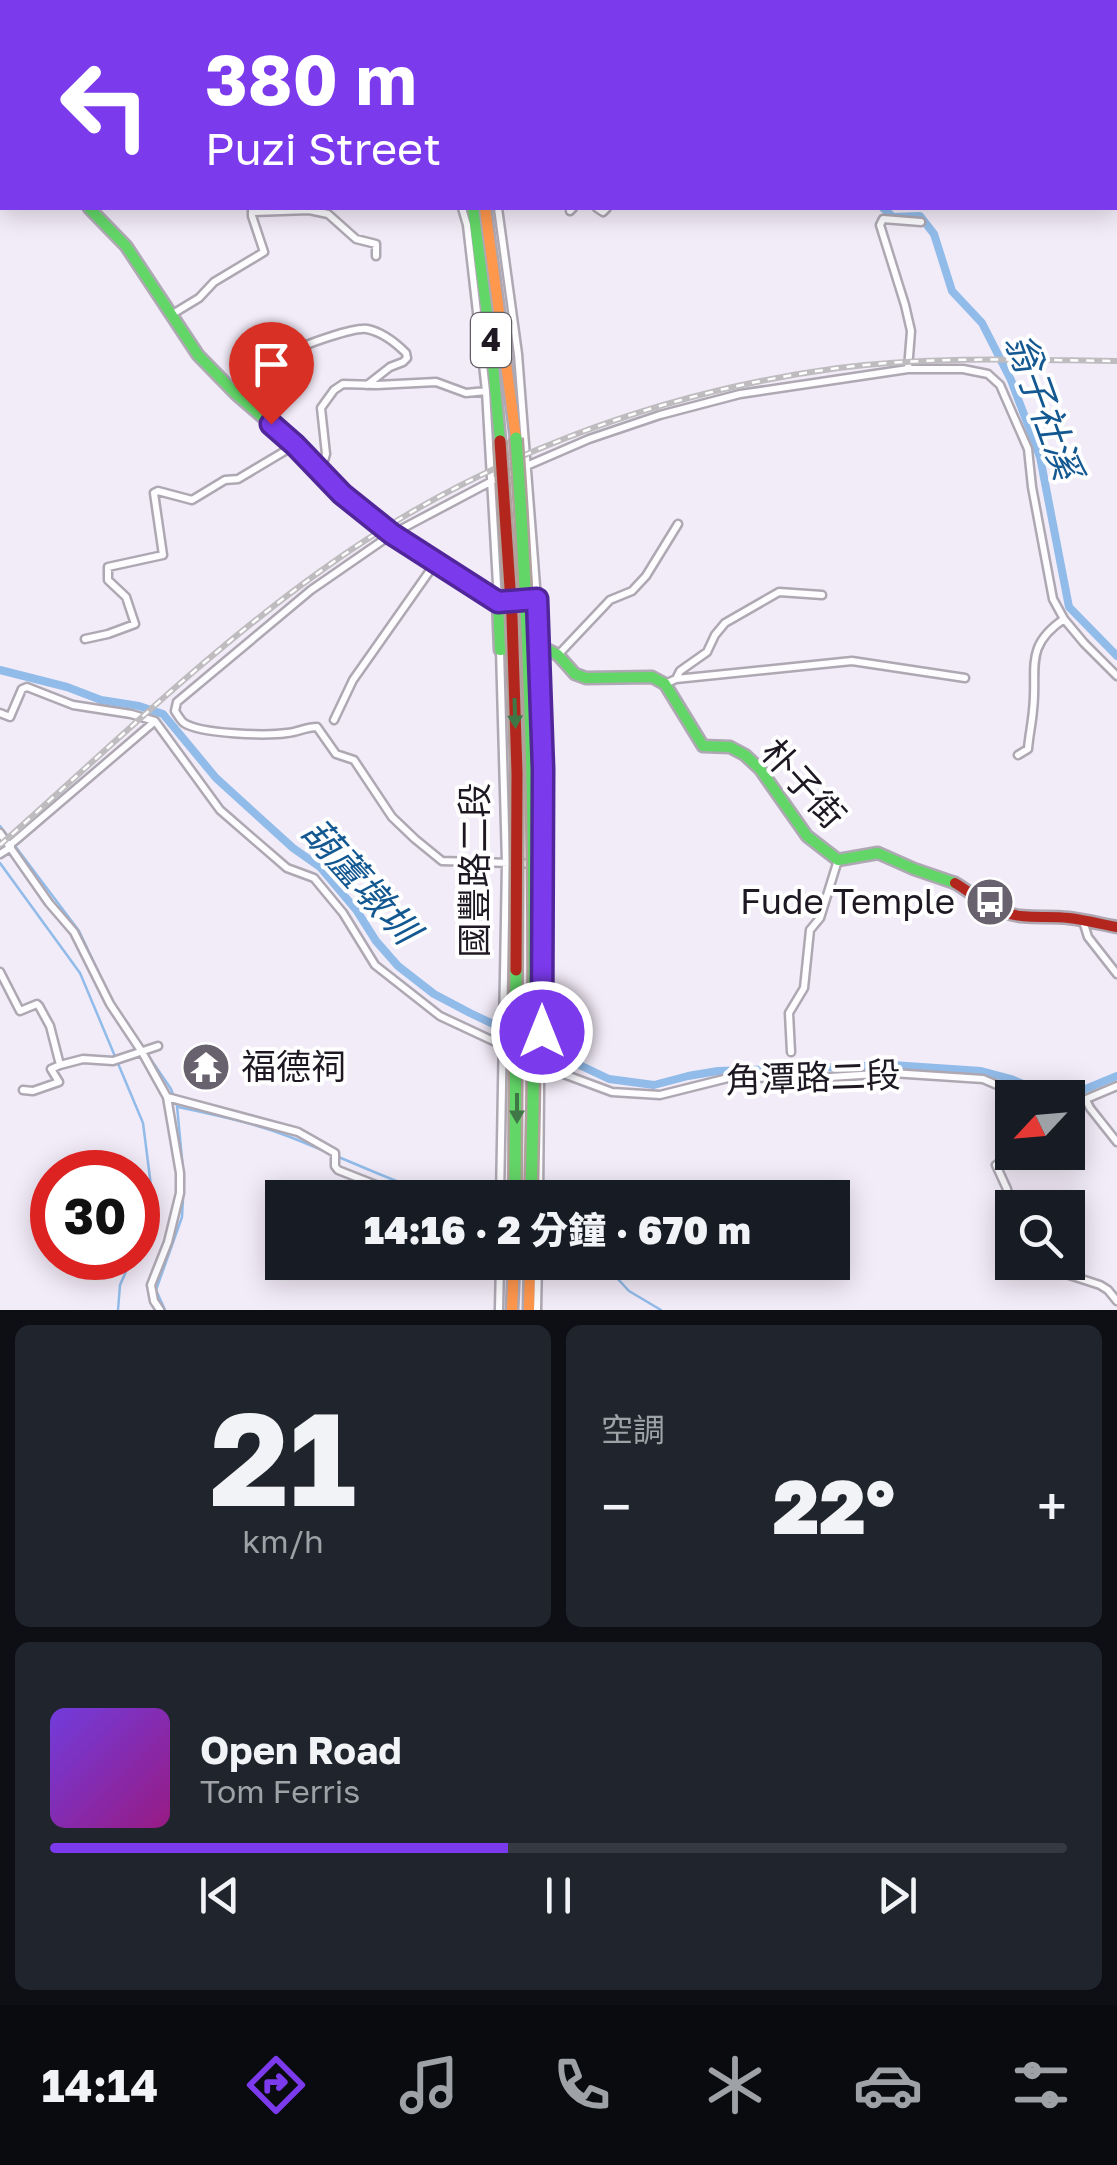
<!DOCTYPE html>
<html lang="zh-TW">
<meta charset="utf-8">
<style>
:root{--surface:#171b24;--page:#20242c;--text:#f1f3f6;--muted:#9ea1a6;--line:#363941;--accent:#7c3aed}
body{margin:0;font-family:"Golos Text","Noto Sans TC",sans-serif;background:var(--page);color:var(--text);height:100vh;display:flex;flex-direction:column;font-size:38px;white-space:nowrap}
*{box-sizing:border-box;margin:0}
p{font-size:32px;color:var(--muted)}
.icon{flex:none;width:55px;height:55px;fill:none;stroke:currentColor;stroke-width:2;stroke-linecap:round;stroke-linejoin:round}
.map{position:relative;height:1310px;overflow:hidden}
.drawer{display:flex;flex-direction:column;gap:15px;padding:15px;background:#0d0f14;flex:1}
.drawer>*{flex:none}
.banner{position:absolute;left:0px;top:0px;width:1118px;height:210px;box-shadow:0 5px 25px #0003;background:#7c3aed;color:#fff;overflow:hidden}
.needle{width:65px;rotate:244deg}
.tools{position:absolute;left:995px;top:1080px;display:grid;gap:20px}
.tools a{display:grid;place-items:center;width:90px;height:90px;border-radius:0px;background:var(--surface);box-shadow:0 5px 25px #0003;font-size:50px}
.speed{position:absolute;left:30px;top:1150px;display:flex;gap:20px;font-size:50px;font-weight:700;text-align:center}
.speed>*{display:grid;place-content:center;width:130px;height:130px;border-radius:50%;background:var(--surface);box-shadow:0 5px 25px #0003;line-height:1}
.speed .limit{border:15px solid #d22;background:#fff;color:#111}
.pin{position:absolute;display:grid;place-items:center;width:85px;height:85px;color:#fff;margin:-102px -42px;border-radius:50% 50% 50% 0;rotate:-45deg;box-shadow:0 0 10px #0007}
.pin .icon{rotate:45deg}
.me{position:absolute;width:110px;margin:-55px;rotate:0deg;stroke-linejoin:round;filter:drop-shadow(0 0 8px #0008)}
.turn{display:flex;align-items:center;gap:35px;height:210px;padding:0 40px;font-size:45px}
.turn .icon{width:130px;height:130px;stroke-width:2.5}
.turn b{display:block;font-size:70px;line-height:85px}
.big{font-size:75px;font-weight:800;line-height:1.1}
.drawer .card{flex:1;display:flex;flex-direction:column;justify-content:center;gap:15px;min-width:0;padding:0 35px;border-radius:15px;background:var(--page)}
.drawer .dial{align-items:center;gap:0}
.dial b{font-size:130px;line-height:1}
.song{display:flex;align-items:center;gap:30px}
.cover{width:120px;height:120px;border-radius:15px;background:linear-gradient(135deg,hsl(260 70% 55%),hsl(310 70% 35%))}
.played{height:10px;border-radius:5px;background:linear-gradient(90deg,var(--accent) 45%,var(--line) 45%)}
.keys{display:flex;justify-content:space-around;direction:ltr}
.heat{display:flex;justify-content:space-between;align-items:center;font-size:55px;direction:ltr}
.drawer .tiles{flex:1;display:grid;gap:15px;grid-template-columns:1fr 1fr}
.card:last-child{grid-column:span 2}
.trip{position:absolute;left:265px;top:1180px;width:585px;height:100px;border-radius:0px;background:var(--surface);box-shadow:0 5px 25px #0003;font-weight:800;line-height:100px;text-align:center}
.tabs{display:flex;height:160px;justify-content:space-around;align-items:center;background:#090b0e;color:var(--muted)}
.tabs .icon{width:70px;height:70px}
.tabs .current{color:var(--accent)}
.tabs b{font-size:45px;color:var(--text)}
.map>svg:first-child{display:block}
.lines{fill:none;stroke-linecap:round;stroke-linejoin:round}
.stream{stroke:#91bbe9;stroke-width:2.5}
.canal{stroke:#91bbe9;stroke-width:8}
.street-casing{stroke:#aea8b3;stroke-width:11}
.fast-casing{stroke:#aea8b3;stroke-width:15}
.slow-casing{stroke:#aea8b3;stroke-width:15}
.jam-casing{stroke:#aea8b3;stroke-width:15}
.street{stroke:#fdfcfe;stroke-width:6}
.fast{stroke:#63d668;stroke-width:10}
.slow{stroke:#ff974d;stroke-width:10}
.jam{stroke:#b3261e;stroke-width:10}
.rail-casing{stroke:#bebcbf;stroke-width:6}
.rail{stroke:#fff;stroke-width:2.5;stroke-dasharray:8;stroke-linecap:butt}
.fast-bridge-casing{stroke:#b1a19c;stroke-width:16;stroke-linecap:butt}
.jam-bridge-casing{stroke:#b1a19c;stroke-width:16;stroke-linecap:butt}
.fast-bridge{stroke:#63d668;stroke-width:11}
.jam-bridge{stroke:#b3261e;stroke-width:11}
.oneway{fill:#407746}
.route-casing{stroke:#51269a;stroke-width:25}
.route{stroke:#7c3aed;stroke-width:18}
.labels{text-anchor:middle;stroke-width:8;stroke-linejoin:round;paint-order:stroke}
.shield{fill:#fff;stroke:#625d65;stroke-width:2.5}
.shield-label{font-size:32px;font-weight:bold;fill:#1e1823}
.street-label{font-size:35px;fill:#1e1823;stroke:#fff}
.poi-label{font-size:35px;fill:#1e1823;stroke:#fff;text-anchor:end}
.water-label{font-size:38px;font-style:italic;fill:#145891;stroke:#fff}
</style>
<div class="map">
<svg width="1117" height="1310" viewBox="0 0 1117 1310">
<rect width="100%" height="100%" fill="#f2ebf8"/>
<g class="lines">
<path class="stream" d="M12 0 17 2
M26 0 31 2
M0 826 79 931 114 1005
M0 863 80 973 143 1123 151 1186 148 1221 138 1244
M124 1020 171 1089 177 1106 184 1180 182 1217 156 1290 165 1310
M178 1107C216 1115 254 1123 290 1137 341 1157 389 1180 441 1198
M602 1262 629 1291 661 1310
M118 1310 120 1285 132 1258"/>
<path class="canal" d="M788 0 789 2
M883 208 893 217 920 216 934 234 952 291 982 323 1011 380 1040 457 1069 607 1117 656
M0 670 67 687 101 700 139 706 163 714 216 778 293 848 320 867 357 911 376 941 398 966 434 994 470 1013 609 1079 654 1085 688 1076 718 1071 892 1065 981 1071 1011 1079 1037 1090 1071 1095 1117 1076"/>
<g class="street-casing">
<path id="street" d="M240 0V2
M413 0 414 2
M481 0V2
M0 187 2 186
M462 208 467 225 486 391 498 602
M498 208 518 354 537 599
M597 208 603 212 607 208
M570 211 573 208
M252 212 309 210 328 214 356 239 376 244V256
M171 315 199 298 214 282 264 252 252 216V208
M908 369 911 331 905 305 880 225 883 219 921 222
M247 404C254 389 279 361 293 352 304 344 355 327 367 329 382 332 395 342 406 353L407 358 403 362 390 367 367 385
M321 471 326 454 321 408 334 390 343 384 377 385 436 382 466 393 486 391
M85 639 108 634 135 624 126 597 108 580V567L163 555 154 493 158 491 192 500 225 480 238 479 295 445
M500 650 506 863 500 1198
M558 655 610 600 632 591 646 576 678 524
M677 677 680 671 707 652 715 635 725 623 779 592 822 595
M665 684 676 679 852 661 965 678
M0 713 10 717 22 689 27 687 73 705 131 714 155 721 220 810 287 868 314 878 343 913 375 965 440 1016 502 1045
M334 720 353 680 436 562
M1018 755 1028 749C1029 736 1032 723 1033 710 1038 668 1023 647 1064 619
M0 833 49 903 74 932 110 1004 142 1052 167 1097 180 1173V1193L168 1242 151 1285 154 1301 160 1310
M0 854 11 847V844L16 840 154 722
M543 864 442 861 415 839 392 817 354 760 336 754 317 727C306 727 298 732 287 733 266 736 201 734 184 723 181 721 177 714 175 711L177 702 311 590 392 534 492 481 589 439 660 415 740 394 908 369H963L988 374 1000 385 1028 449 1032 487 1053 599 1064 619 1084 643 1117 676
M1083 921 1088 937 1117 974
M0 972 20 1011 37 1004 39 1006 50 1026 60 1065 83 1059 113 1061 158 1046
M791 1052 789 1013 804 988 810 930 820 918 838 860
M542 1066 612 1092 660 1095 728 1078 830 1077 892 1073 983 1079 1027 1098
M23 1090 33 1091 59 1082 51 1069 60 1065
M167 1097 298 1132 335 1153V1166L338 1170 409 1198
M1086 1100 1090 1108 1117 1142
M1068 1103 1079 1102 1117 1086
M539 1198 543 769 540 646
M1012 1221 1007 1189 996 1165 1016 1152
M1020 1262 1032 1271 1060 1272 1100 1285 1108 1290 1117 1301
M499 1310 500 1262
M537 1310 538 1262"/>
</g>
<g class="fast-casing">
<path id="fast" d="M89 208 126 246 198 355 236 394 295 445 342 494 392 534 498 602
M473 208 491 344 500 441
M498 602 500 650 540 646 558 655 575 674 586 678 652 677 665 684 703 746 730 747 745 755 760 769 807 836 838 860 878 853 914 869 955 883"/>
</g>
<g class="slow-casing">
<path id="slow" d="M0 46 2 52
M485 208 516 438
M512 1310 514 1262
M529 1310 530 1262"/>
</g>
<g class="jam-casing">
<path id="jam" d="M433 0 434 2
M442 0V2
M452 0V2
M461 0 462 2
M498 602 537 599 540 646
M955 883C974 894 982 905 1004 912 1025 920 1047 915 1069 918 1085 920 1101 924 1117 927"/>
</g>
<use href="#street" class="street"/>
<use href="#fast" class="fast"/>
<use href="#slow" class="slow"/>
<use href="#jam" class="jam"/>
<g class="rail-casing">
<path id="rail" d="M0 845C105 752 207 652 322 570 473 461 653 393 838 368 931 356 1023 360 1117 361"/>
</g>
<use href="#rail" class="rail"/>
<g class="fast-bridge-casing">
<path id="fast-bridge" d="M516 438C534 691 538 944 531 1198
M515 1198 516 970"/>
</g>
<g class="jam-bridge-casing">
<path id="jam-bridge" d="M500 441 512 617 517 773 516 970"/>
</g>
<use href="#fast-bridge" class="fast-bridge"/>
<use href="#jam-bridge" class="jam-bridge"/>
</g>
<defs><path id="oneway-solid" d="M-6-.8H1V-3.2L6.5 0L1 3.2V.8H-6Z" transform="scale(2.5)"/></defs>
<g class="oneway">
<use href="#oneway-solid" transform="translate(515 713) rotate(88)"/>
<use href="#oneway-solid" transform="translate(517 1108) rotate(90)"/>
</g>
<g class="lines">
<g class="route-casing">
<path id="route" d="M271 424 295 445 342 494 392 534 498 602 537 599 543 769 542 1032"/>
</g>
<use href="#route" class="route"/>
</g>
<defs>
<g id="bus-disc" transform="scale(2.5)"><circle r="9.5" fill="#68626e" stroke="#fff"/><path d="M-5-6H5V4H4V6H2V4H-2V6H-4V4H-5ZM-3.5-4V0h7V-4ZM-3.5 1.2v1.5H-2V1.2ZM2 1.2v1.5H3.5V1.2Z" fill="#fff"/></g>
<g id="temple-disc" transform="scale(2.5)"><circle r="9.5" fill="#68626e" stroke="#fff"/><path d="M0-6L5-2H3V0L6.5 2.5H4V6H1.5V3h-3V6H-4V2.5H-6.5L-3 0V-2H-5Z" fill="#fff"/></g>
</defs>
<g fill-rule="evenodd">
<use href="#bus-disc" x="990" y="902"/>
<use href="#temple-disc" x="206" y="1067"/>
</g>
<g class="labels">
<rect class="shield" x="471" y="313" width="40" height="54" rx="8"/>
<g class="shield-label">
<text x="491" y="351">4</text>
</g>
<g class="street-label">
<text transform="translate(803 784) rotate(48)" y="12">朴子街</text>
<text transform="translate(475 870) rotate(-90)" y="12">國豐路二段</text>
<text transform="translate(813 1078) rotate(-2)" y="12">角潭路二段</text>
</g>
<g class="poi-label">
<text x="955" y="914">Fude Temple</text>
<text x="241" y="1079" text-anchor="start">福德祠</text>
</g>
<g class="water-label">
<text transform="translate(1043 406) rotate(70)" y="13">翁子社溪</text>
<text transform="translate(360 881) rotate(48)" y="13">葫蘆墩圳</text>
</g>
</g>
</svg>
<div class="tools">
<a><svg class="needle" viewBox="-14 -14 28 28"><path d="M0-13l5 13h-10z" fill="#e53935"/><path d="M0 13l5-13h-10z" fill="#9ea1a6"/></svg></a>
<a><svg class="icon" aria-label="search" viewBox="0 0 24 24"><circle cx="10" cy="10" r="6"/><path d="M15 15l6 6"/></svg></a>
</div>
<div class="speed"><div class="limit">30</div></div>
<div class="pin" style="left:271px;top:424px;background:#d93025"><svg class="icon" aria-label="arrive" viewBox="0 0 24 24"><path d="M6 21V4h12l-3 4 3 4H6"/></svg></div>
<svg class="me" style="left:542px;top:1032px" viewBox="-20 -20 40 40"><circle r="17" fill="#7c3aed" stroke="#fff" stroke-width="3"/><path d="M0-11L8 9 0 5-8 9z" fill="#fff"/></svg>
<div class="trip">14:16 · 2 分鐘 · 670 m</div>
<div class="banner">
<div class="turn"><svg class="icon" aria-label="left" viewBox="0 0 24 24"><path d="M17 20v-9H6M10 6l-5 5 5 5"/></svg><div><b>380 m</b>Puzi Street</div></div>
</div>
</div>
<section class="drawer">
<div class="tiles">
<div class="card dial"><b>21</b><p>km/h</p></div>
<div class="card"><p>空調</p>
<div class="heat"><a>−</a><b class="big">22°</b><a>+</a></div>
</div>
<div class="card">
<div class="song"><i class="cover"></i><div><b>Open Road</b><p>Tom Ferris</p></div></div>
<div class="played"></div>
<div class="keys"><svg class="icon" aria-label="previous" viewBox="0 0 24 24"><path d="M18 5L8 12l10 7zM5 5v14"/></svg><svg class="icon" aria-label="pause" viewBox="0 0 24 24"><path d="M8 5v14M16 5v14"/></svg><svg class="icon" aria-label="next" viewBox="0 0 24 24"><path d="M6 5l10 7-10 7zM19 5v14"/></svg></div>
</div>
</div>
</section>
<nav class="tabs">
<b>14:14</b>
<svg class="icon current" aria-label="directions" viewBox="0 0 24 24"><path d="M12 3l9 9-9 9-9-9zM9 14v-3h6M13 9l2 2-2 2"/></svg>
<svg class="icon" aria-label="music" viewBox="0 0 24 24"><path d="M9 18V5l10-2v13"/><circle cx="6" cy="18" r="3"/><circle cx="16" cy="16" r="3"/></svg>
<svg class="icon" aria-label="phone" viewBox="0 0 24 24"><path d="M5 4h4l2 5-3 2q2 4 5 5l2-3 5 2v4C11 20 4 13 5 4z"/></svg>
<svg class="icon" aria-label="climate" viewBox="0 0 24 24"><path d="M12 3v18M4 7l16 10M4 17L20 7"/></svg>
<svg class="icon" aria-label="car" viewBox="0 0 24 24"><path d="M5 17H2v-5l4-1 3-4h7l3 4 3 1v5h-3M9 17h6M6 11h13"/><circle cx="7" cy="17" r="2"/><circle cx="17" cy="17" r="2"/></svg>
<svg class="icon" aria-label="filters" viewBox="0 0 24 24"><path d="M4 7h16M4 17h16"/><circle cx="9" cy="7" r="2"/><circle cx="15" cy="17" r="2"/></svg>
</nav>
